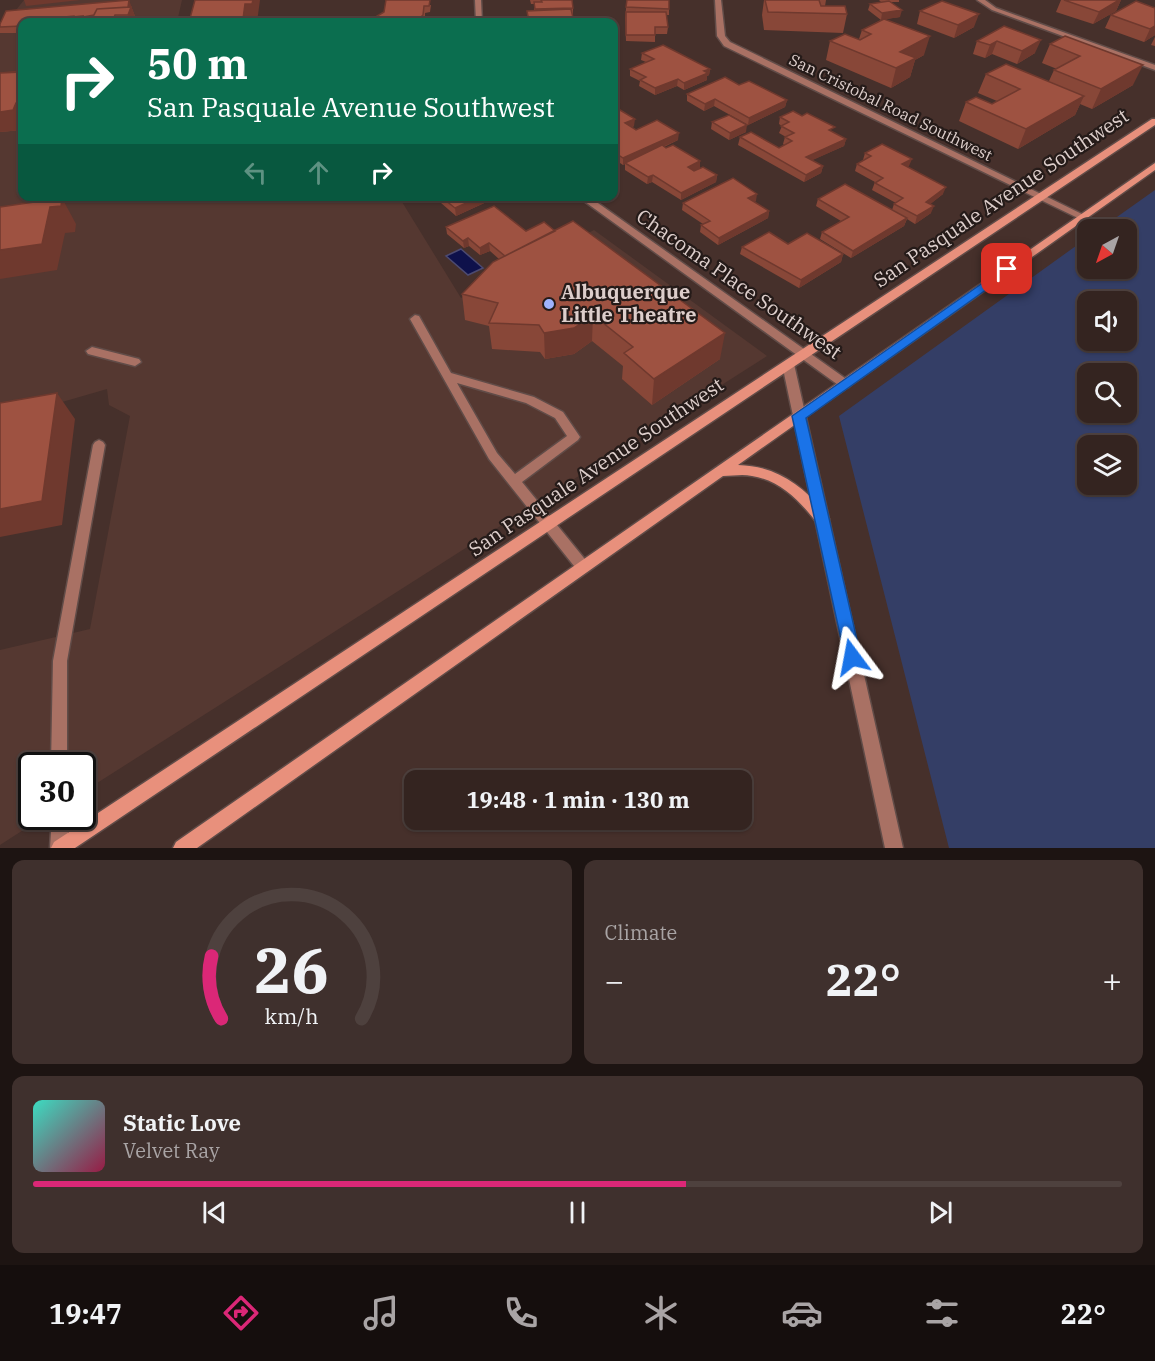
<!DOCTYPE html>
<meta charset="utf-8">
<style>
:root{--surface:#342420;--page:#3f302d;--text:#f1f3f6;--muted:#a9a4a5;--line:#4e413e;--accent:#db2777}
body{margin:0;font-family:"IBM Plex Serif",serif;background:var(--page);color:var(--text);height:100vh;display:flex;flex-direction:column;font-size:22px;white-space:nowrap}
*{box-sizing:border-box;margin:0}
p{font-size:20px;color:var(--muted)}
.icon{flex:none;width:33px;height:33px;fill:none;stroke:currentColor;stroke-width:2;stroke-linecap:round;stroke-linejoin:round}
.map{position:relative;height:848px;overflow:hidden}
.panel{display:flex;flex-direction:column;gap:12px;padding:12px;background:#1d1412;flex:1}
.panel>*{flex:none}
.banner{position:absolute;left:18px;top:18px;width:600px;height:183px;border-radius:12px;box-shadow:0 2px 4px #0004,0 0 0 2px var(--line);background:#0b6e4f;color:#fff;overflow:hidden}
.needle{width:39px;rotate:220deg}
.tools{position:absolute;left:1077px;top:219px;display:grid;gap:12px}
.tools a{display:grid;place-items:center;width:60px;height:60px;border-radius:12px;background:var(--surface);box-shadow:0 2px 4px #0004,0 0 0 2px var(--line);font-size:30px}
.speed{position:absolute;left:18px;top:752px;display:flex;gap:12px;font-size:30px;font-weight:700;text-align:center}
.speed>*{display:grid;place-content:center;width:78px;height:78px;border-radius:50%;background:var(--surface);box-shadow:0 2px 4px #0004,0 0 0 2px var(--line);line-height:1}
.speed .limit{border:3px solid #111;border-radius:9px;background:#fff;color:#111}
.pin{position:absolute;display:grid;place-items:center;width:51px;height:51px;color:#fff;margin:-26px;border-radius:12px;box-shadow:0 3px 9px #0006}
.me{position:absolute;width:66px;margin:-33px;rotate:347deg;stroke-linejoin:round;filter:drop-shadow(0 0 4px #0008)}
.turn{display:flex;align-items:center;gap:21px;height:126px;padding:0 30px;font-size:27px}
.turn .icon{width:78px;height:78px;stroke-width:2.5}
.turn b{display:block;font-size:42px;line-height:51px}
.lanes{display:flex;align-items:center;height:57px;padding:0 30px;background:#0003;justify-content:center;gap:30px;direction:ltr}
.lanes .off{opacity:.35}
.big{font-size:45px;font-weight:700;line-height:1.1}
.panel .widget{flex:1;display:flex;flex-direction:column;justify-content:center;gap:9px;min-width:0;padding:0 21px;border-radius:12px;background:var(--page)}
.panel .dial{align-items:center;gap:0}
.dial svg{height:156px;overflow:visible;fill:none;stroke:var(--line);stroke-width:7;stroke-linecap:round;text-anchor:middle}
.dial text{fill:var(--text);stroke:none}
.song{display:flex;align-items:center;gap:18px}
.cover{width:72px;height:72px;border-radius:9px;background:linear-gradient(135deg,hsl(170 70% 55%),hsl(340 70% 35%))}
.played{height:6px;border-radius:3px;background:linear-gradient(90deg,var(--accent) 60%,var(--line) 60%)}
.keys{display:flex;justify-content:space-around;direction:ltr}
.heat{display:flex;justify-content:space-between;align-items:center;font-size:33px;direction:ltr}
.panel .tiles{flex:1;display:grid;gap:12px;grid-template-columns:1fr 1fr}
.widget:last-child{grid-column:span 2}
.trip{position:absolute;left:404px;top:770px;width:348px;height:60px;border-radius:12px;background:var(--surface);box-shadow:0 2px 4px #0004,0 0 0 2px var(--line);font-weight:700;line-height:60px;text-align:center}
.tab-bar{display:flex;height:96px;justify-content:space-around;align-items:center;background:#150e0d;color:var(--muted)}
.tab-bar .icon{width:42px;height:42px}
.tab-bar .selected{color:var(--accent)}
.tab-bar b{font-size:27px;color:var(--text)}
.map>svg:first-child{display:block}
.built{fill:#553831}
.green{fill:#343e66;fill-rule:evenodd}
.water{fill:#0e114b;stroke:#4c4a71;stroke-width:1.5}
.lines{fill:none;stroke-linecap:round;stroke-linejoin:round}
.lane-casing{stroke:#614c48;stroke-width:3}
.street-casing{stroke:#614c48;stroke-width:3}
.secondary-casing{stroke:#614c48;stroke-width:3}
.lane{fill:#a97164;fill-rule:evenodd}
.street{fill:#a97164;fill-rule:evenodd}
.secondary{fill:#e8907c;fill-rule:evenodd}
.wall{fill:#884738}
.shaded-wall{fill:#6f392e}
.building{fill:#9e5241;stroke:#6f392e;stroke-width:1.5}
.route{fill:#1a73e8;stroke:#114b97;stroke-width:1.5}
.poi-dot{fill:#9fb3fd;stroke:#251b19;stroke-width:2}
.labels{text-anchor:middle;stroke-width:4.5;stroke-linejoin:round;paint-order:stroke}
.far-street-label{font-size:16px;fill:#ddcecb;stroke:#251b19}
.street-label{font-size:20px;fill:#ddcecb;stroke:#251b19}
.poi-label{font-size:20px;font-weight:bold;fill:#ddcecb;stroke:#251b19;text-anchor:start}
</style>
<div class="map">
<svg width="1155" height="848" viewBox="0 0 1155 848">
<rect width="100%" height="100%" fill="#46302b"/>
<path class="built" d="M24 0H182L177 22H22V196L399 197 461 298 594 230 767 356 83 792 82 765H32V816H45L0 845V650L90 629 130 416 109 405 107 389 0 420V30Z"/>
<path class="green" d="M1155 190V848H949L839 416 1087 238 1088 268H1126V230L1100 229ZM1088 302H1126V340H1088ZM1088 374H1126V412H1088ZM1088 446H1126V484H1088Z"/>
<path class="water" d="M461 249 483 268 468 275 446 256Z"/>
<g class="lines">
<g class="lane-casing">
<path id="lane" d="M415 315 419 316 451 373 534 397 563 412 578 434 580 437 578 440 522 482 588 563 590 567 588 571 583 573 578 571 489 459 410 319ZM457 383 526 403 555 418 567 436 515 474 497 453Z
M92 347 139 359 141 362 135 366 88 354 86 351Z
M99 440 103 442 105 445 67 661V765H51L53 661 93 445 95 442Z
M52 816H68V848H50Z"/>
</g>
<g class="street-casing">
<path id="street" d="M475 0H481L482 22H476Z
M715 0H721L725 36 730 42 1088 217 1086 219H1080L724 46 717 36Z
M977 0H985L996 8 1155 65V70L992 10Z
M577 196H588L849 381 851 384 849 387H841Z
M788 360 794 364 903 848H885L782 364Z"/>
</g>
<g class="secondary-casing">
<path id="secondary" d="M1152 119H1155V125L75 848H51L54 842Z
M1155 163V170L738 465C777 466 803 486 827 515L829 519 827 523 822 524 817 523C801 502 780 480 752 476 742 474 733 476 723 476L197 848H173L176 842Z"/>
</g>
<use href="#lane" class="lane"/>
<use href="#street" class="street"/>
<use href="#secondary" class="secondary"/>
</g>
<path class="wall" d="M530 0H572L573 8V14H572L574 22H528L527 11H534V4H531Z
M627 0 669 9V15H666L668 27 667 34H655V42L626 41 625 18Z
M764 0H826L825 6 847 14 843 33 764 30 762 15Z
M879 0H899V2H891L900 17 885 19 924 55 915 60 910 77 891 88 826 60 830 41 859 39 862 30 883 19 881 20 868 10 870 4 881 2Z
M1061 0H1121L1116 11 1093 24 1056 12Z
M431 5 430 12 425 13V18L384 12Z
M131 6 136 19 134 22H22V33H0V24Z
M1155 8V35L1144 42 1105 28 1111 15Z
M920 11 974 27 954 38 917 24Z
M1004 26 1035 53 1017 64 992 54 985 58 973 54 977 41Z
M1065 36 1133 85 1092 109 1080 104 1075 115 1018 149 959 121 966 102 992 104 997 101 978 93 986 74 1049 81 1054 70 1057 69 1042 63 1050 44Z
M1155 37V46L1151 45Z
M642 53 710 69 709 75 707 76V80L684 90 677 86 655 95 639 86 640 81 630 76V69L646 62 641 60Z
M22 71V130L0 132V73Z
M739 85 787 100 785 107 748 125 714 106 704 111 687 101V94Z
M614 113 634 126 632 127 636 130 678 140 664 147 700 161V168L717 175 716 182 681 200 652 182 647 184 625 170V164L623 165 614 159Z
M780 117 833 132 846 139 844 146 812 160 823 166 821 173 804 182 738 145 740 137 779 148 784 145 783 144 785 137H786L779 133 782 126 779 124Z
M712 122 746 132 729 140 711 129Z
M865 153 909 166 907 167 943 194 930 204 931 213 915 224 907 219 904 226 851 258 820 239 822 232 841 221 816 206 818 199 892 210 894 204 896 203 872 190 875 182 855 171 857 164 864 160H863Z
M433 196H493V199L456 216Z
M756 201 754 202 769 211 768 218 718 245 700 232 701 225 703 224 682 210 683 203Z
M446 227 526 231 720 359 652 405 622 379 623 366 592 341 574 354 545 359 540 352 492 349 489 326 465 320 462 294 499 259 490 251 480 255 469 246 464 248 447 234Z
M788 244 843 254 841 262 799 288 740 254 742 247Z"/>
<path class="shaded-wall" d="M24 0H80L26 6Z
M129 0 136 19 134 22H131L128 15H115L118 22H34L33 20Z
M253 0H260L257 22 243 19 245 4Z
M1119 0H1121L1116 11 1093 24 1099 12Z
M902 10 900 17 881 20 882 13Z
M979 14 974 27 954 38 958 25Z
M1155 26V35L1144 42 1150 29Z
M930 36 924 55 915 60 910 77 891 88 900 52Z
M1041 40 1035 53 1017 64 1022 51Z
M997 41 992 54 985 58 990 45Z
M1143 65 1133 85 1092 109 1101 89Z
M710 69 709 75 707 76V80L684 90V83Z
M678 79 677 86 655 95V88Z
M1084 96 1075 115 1018 149 1026 129Z
M715 99 714 106 704 111 705 104Z
M787 100 785 107 748 125 749 118Z
M16 103 22 116V130L0 132V112Z
M635 119 634 126 625 130V123Z
M747 125 746 132 729 140 730 133Z
M679 133 678 140 627 163H625V164L623 165V158Z
M846 139 844 146 804 164 806 157Z
M912 159 909 166 899 172 902 164Z
M700 161V168L687 175 688 167Z
M823 166 821 173 804 182 806 175Z
M653 175 652 182 647 184 648 177Z
M717 175 716 182 681 200V193Z
M946 187 943 194 923 210 926 202Z
M757 194 756 201 747 205 748 198Z
M482 196H493V199L456 216 455 208Z
M62 198 76 224 75 232 65 233 57 270 0 279V250Z
M934 206 931 213 915 224 917 216Z
M769 211 768 218 718 245 719 238Z
M907 218 904 226 851 258 853 251Z
M468 238 469 246 464 248 463 241Z
M489 243 490 251 480 255V248Z
M843 254 841 262 799 288 801 280Z
M593 315 592 341 574 354 545 359 544 333Z
M725 333 720 359 652 405 654 379Z
M57 393 75 419 62 525 0 537V509Z"/>
<path class="building" d="M129 0 128 7 97 9 94 15 83 17V16L74 17V16L33 20H53L52 22H22V26L0 27V24L6 11Z
M195 0H253L252 4H245L243 19 265 17V22H189Z
M386 0H430L429 6H424L423 15 420 18 436 21 434 22H367L384 12Z
M541 0H572L573 8 535 9 534 2H542Z
M627 0H669V9L626 7Z
M765 0H819L821 6H845L847 14 768 12Z
M1064 0H1119L1099 12Z
M889 1 902 10 882 13 870 4Z
M942 1 979 14 958 25 920 11Z
M1136 1 1155 8V26L1150 29 1111 15Z
M131 7 128 15H115L112 22H90L97 9Z
M571 9 574 22H529L527 11Z
M626 12H666L668 27H655V35H626Z
M83 16 80 22H52L54 19Z
M884 19 930 36 900 52 916 58 896 68 830 41 845 34 860 40 871 34 862 30Z
M1004 26 1041 40 1022 51 997 41 990 45 977 41Z
M1065 36 1143 65 1101 89 1054 70 1080 56 1050 44Z
M663 45 710 69 704 71 708 73 684 83 678 79 655 88 640 80 646 77 630 69 654 59 642 53Z
M1006 64 1084 96 1026 129 966 102 976 97 992 104 1020 89 986 74Z
M22 71V72L0 73Z
M22 72V99L21 103H16L13 110 0 112V73Z
M725 77 739 85 749 81 787 100 749 118 715 99 705 104 687 94Z
M620 110 635 119 625 123 636 130 657 120 679 133 623 158 614 152V143H615L614 142V113Z
M793 111 802 116 807 113 835 127 829 130 846 139 806 157 823 166 806 175 740 137 751 132 779 148 792 141 785 137 794 133 781 126 789 122 780 117Z
M729 115 747 125 730 133 712 122Z
M882 144 912 159 902 164 946 187 926 202 934 206 917 216 894 204 903 198 875 183 883 178 857 164 871 156 865 153Z
M662 145 666 148 673 145 700 161 688 167 694 171 703 167 717 175 681 193 653 175 648 177 625 163Z
M733 178 757 194 748 198 769 211 719 238 701 225 710 221 683 203Z
M845 184 907 218 853 251 822 232 849 217 818 199Z
M440 196H482L455 208Z
M62 198 61 206 50 207 42 244 0 250V207Z
M494 206 526 231 544 222 555 231 505 256 489 243 480 248 468 238 463 241 446 227Z
M573 221 725 333 654 379 624 353 633 347 593 315 574 328 544 333 539 325 489 323 498 303 462 294 493 262Z
M769 232 788 244 807 233 843 254 801 280 742 247Z
M57 393 42 501 0 509V403Z"/>
<path class="route" d="M1007 266 1013 269 1011 272 806 418 861 657 858 662 852 665 846 662 792 416Z"/>
<circle class="poi-dot" cx="549" cy="304" r="6"/>
<g class="labels">
<g class="far-street-label">
<text transform="translate(891 107) rotate(26)" y="6">San Cristobal Road Southwest</text>
</g>
<g class="street-label">
<text transform="translate(1001 198) rotate(-34)" y="7">San Pasquale Avenue Southwest</text>
<text transform="translate(739 284) rotate(35)" y="7">Chacoma Place Southwest</text>
<text transform="translate(596 467) rotate(-34)" y="7">San Pasquale Avenue Southwest</text>
</g>
<g class="poi-label">
<text x="561" y="299">Albuquerque<tspan x="561" dy="23">Little Theatre</tspan></text>
</g>
</g>
</svg>
<div class="tools">
<a><svg class="needle" viewBox="-14 -14 28 28"><path d="M0-13l5 13h-10z" fill="#e53935"/><path d="M0 13l5-13h-10z" fill="#a9a4a5"/></svg></a>
<a><svg class="icon" aria-label="sound" viewBox="0 0 24 24"><path d="M4 9h4l5-4v14l-5-4H4zM17 9q2 3 0 6"/></svg></a>
<a><svg class="icon" aria-label="search" viewBox="0 0 24 24"><circle cx="10" cy="10" r="6"/><path d="M15 15l6 6"/></svg></a>
<a><svg class="icon" aria-label="layers" viewBox="0 0 24 24"><path d="M12 4l9 5-9 5-9-5zM3 14l9 5 9-5"/></svg></a>
</div>
<div class="speed"><div class="limit">30</div></div>
<div class="pin" style="left:1007px;top:269px;background:#d93025"><svg class="icon" aria-label="arrive" viewBox="0 0 24 24"><path d="M6 21V4h12l-3 4 3 4H6"/></svg></div>
<svg class="me" style="left:852px;top:657px" viewBox="-20 -20 40 40"><path d="M0-17L14 15 0 8-14 15z" fill="#1a73e8" stroke="#fff" stroke-width="4"/></svg>
<div class="trip">19:48 · 1 min · 130 m</div>
<div class="banner">
<div class="turn"><svg class="icon" aria-label="right" viewBox="0 0 24 24"><path d="M7 20v-9h11M14 6l5 5-5 5"/></svg><div><b>50 m</b>San Pasquale Avenue Southwest</div></div>
<div class="lanes"><svg class="icon off" aria-label="left" viewBox="0 0 24 24"><path d="M17 20v-9H6M10 6l-5 5 5 5"/></svg><svg class="icon off" aria-label="ahead" viewBox="0 0 24 24"><path d="M12 20V5M6 11l6-6 6 6"/></svg><svg class="icon" aria-label="right" viewBox="0 0 24 24"><path d="M7 20v-9h11M14 6l5 5-5 5"/></svg></div>
</div>
</div>
<section class="panel">
<div class="tiles">
<div class="widget dial"><svg viewBox="0 0 100 80">
<path d="M14 69A42 42 0 1 1 86 69"/>
<path d="M14 69A42 42 0 0 1 9 37" stroke="#db2777"/>
<text x="50" y="56" font-size="32" font-weight="700">26</text>
<text x="50" y="72" font-size="11">km/h</text>
</svg></div>
<div class="widget"><p>Climate</p>
<div class="heat"><a>−</a><b class="big">22°</b><a>+</a></div>
</div>
<div class="widget">
<div class="song"><i class="cover"></i><div><b>Static Love</b><p>Velvet Ray</p></div></div>
<div class="played"></div>
<div class="keys"><svg class="icon" aria-label="previous" viewBox="0 0 24 24"><path d="M18 5L8 12l10 7zM5 5v14"/></svg><svg class="icon" aria-label="pause" viewBox="0 0 24 24"><path d="M8 5v14M16 5v14"/></svg><svg class="icon" aria-label="next" viewBox="0 0 24 24"><path d="M6 5l10 7-10 7zM19 5v14"/></svg></div>
</div>
</div>
</section>
<nav class="tab-bar">
<b>19:47</b>
<svg class="icon selected" aria-label="directions" viewBox="0 0 24 24"><path d="M12 3l9 9-9 9-9-9zM9 14v-3h6M13 9l2 2-2 2"/></svg>
<svg class="icon" aria-label="music" viewBox="0 0 24 24"><path d="M9 18V5l10-2v13"/><circle cx="6" cy="18" r="3"/><circle cx="16" cy="16" r="3"/></svg>
<svg class="icon" aria-label="phone" viewBox="0 0 24 24"><path d="M5 4h4l2 5-3 2q2 4 5 5l2-3 5 2v4C11 20 4 13 5 4z"/></svg>
<svg class="icon" aria-label="climate" viewBox="0 0 24 24"><path d="M12 3v18M4 7l16 10M4 17L20 7"/></svg>
<svg class="icon" aria-label="car" viewBox="0 0 24 24"><path d="M5 17H2v-5l4-1 3-4h7l3 4 3 1v5h-3M9 17h6M6 11h13"/><circle cx="7" cy="17" r="2"/><circle cx="17" cy="17" r="2"/></svg>
<svg class="icon" aria-label="filters" viewBox="0 0 24 24"><path d="M4 7h16M4 17h16"/><circle cx="9" cy="7" r="2"/><circle cx="15" cy="17" r="2"/></svg>
<b>22°</b>
</nav>
